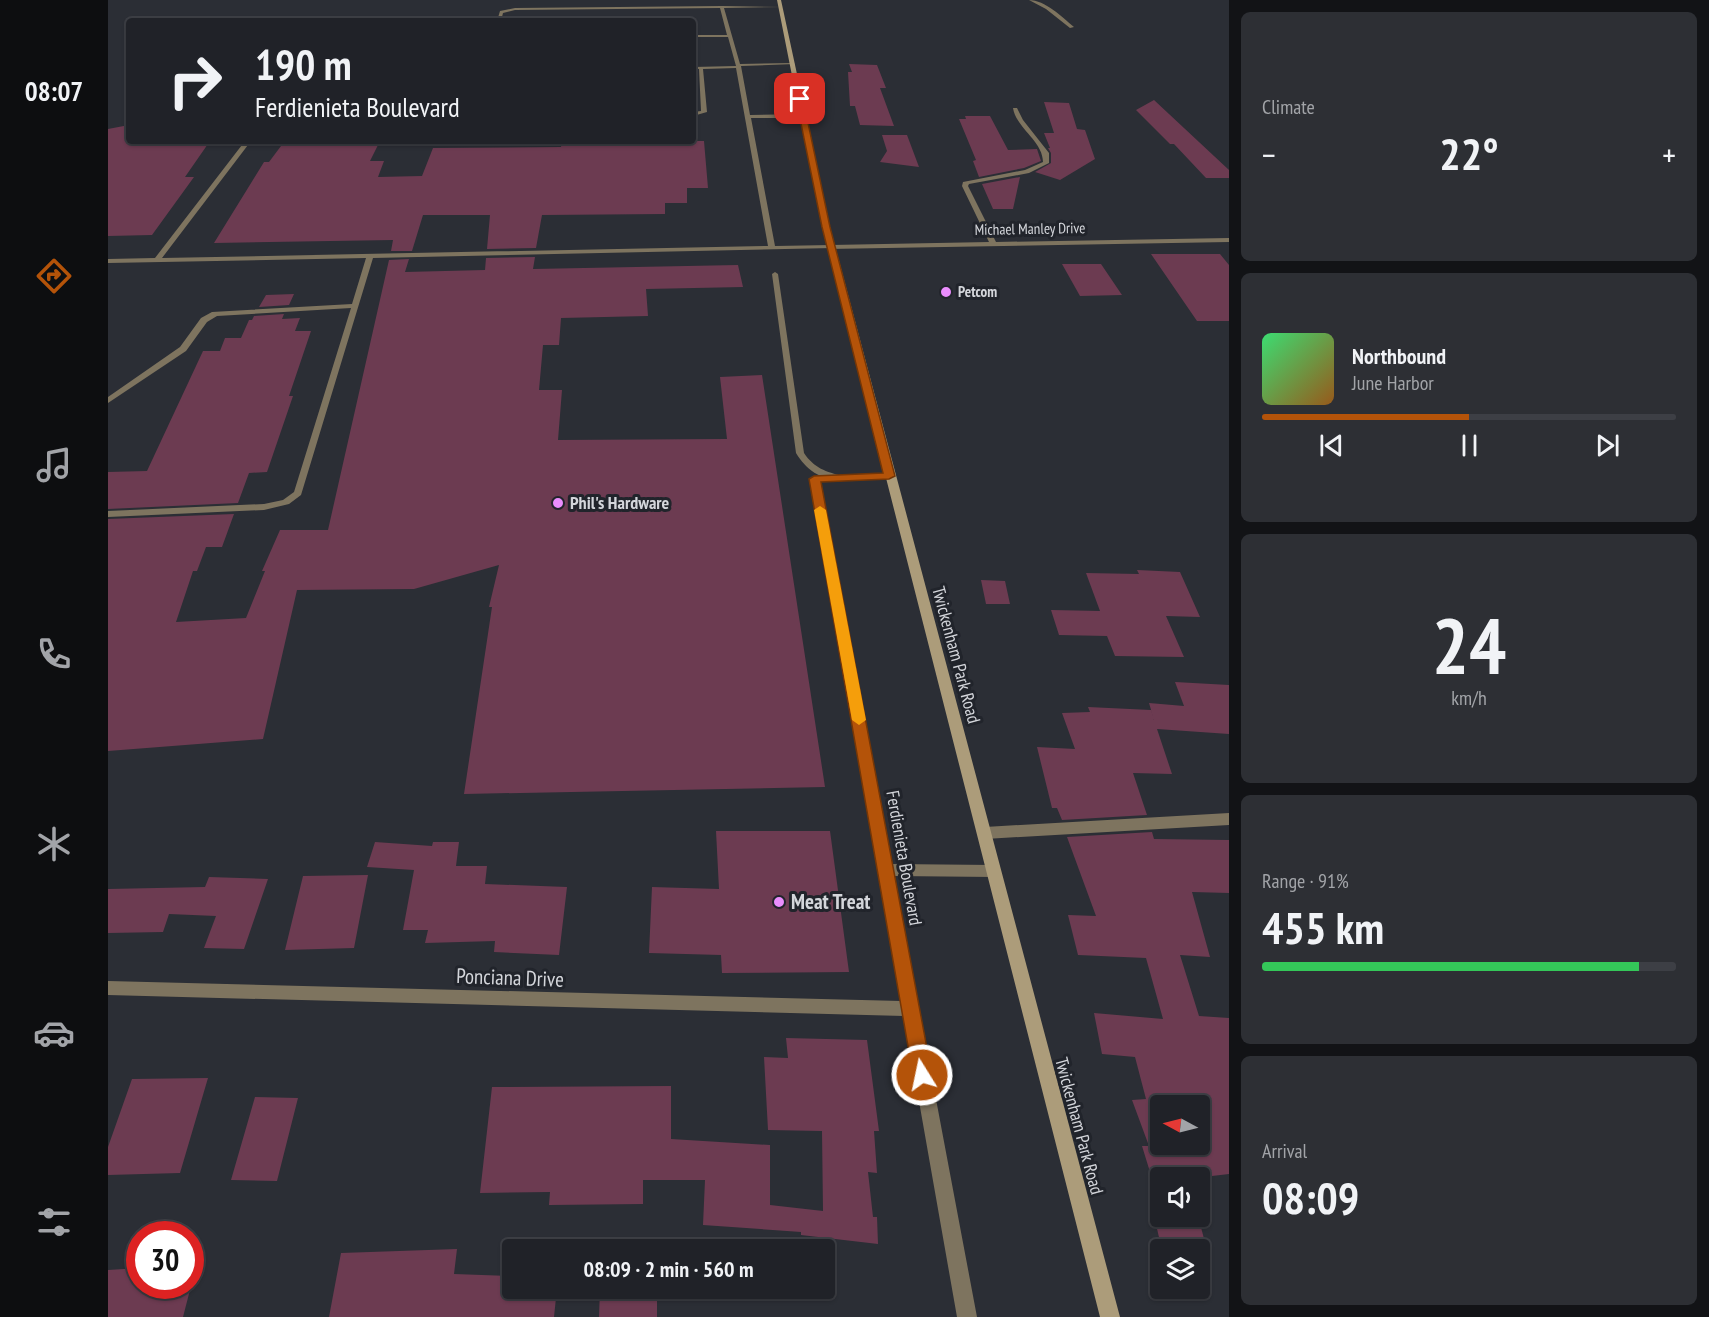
<!DOCTYPE html>
<meta charset="utf-8">
<style>
:root{--surface:#202228;--page:#2d2f34;--text:#f1f3f6;--muted:#a2a4a8;--line:#3d3f45;--accent:#b45309}
body{margin:0;font-family:"PT Sans Narrow",sans-serif;background:var(--page);color:var(--text);height:100vh;display:flex;flex-direction:column;font-size:22px;white-space:nowrap}
*{box-sizing:border-box;margin:0}
p{font-size:20px;color:var(--muted)}
.icon{flex:none;width:33px;height:33px;fill:none;stroke:currentColor;stroke-width:2;stroke-linecap:round;stroke-linejoin:round}
.map{position:relative;flex:1;overflow:hidden}
.side{display:flex;flex-direction:column;gap:12px;padding:12px;background:#121316;width:480px}
.side>*{flex:none}
.banner{position:absolute;left:18px;top:18px;width:570px;height:126px;border-radius:6px;box-shadow:0 2px 4px #0004,0 0 0 2px var(--line);background:#202228;color:var(--text);overflow:hidden}
.needle{width:39px;rotate:277deg}
.controls{position:absolute;left:1042px;top:1095px;display:grid;gap:12px}
.controls a{display:grid;place-items:center;width:60px;height:60px;border-radius:6px;background:var(--surface);box-shadow:0 2px 4px #0004,0 0 0 2px var(--line);font-size:30px}
.speed{position:absolute;left:18px;top:1221px;display:flex;gap:12px;font-size:30px;font-weight:700;text-align:center}
.speed>*{display:grid;place-content:center;width:78px;height:78px;border-radius:50%;background:var(--surface);box-shadow:0 2px 4px #0004,0 0 0 2px var(--line);line-height:1}
.speed .limit{border:9px solid #d22;background:#fff;color:#111}
.pin{position:absolute;display:grid;place-items:center;width:51px;height:51px;color:#fff;margin:-26px;border-radius:12px;box-shadow:0 3px 9px #0006}
.me{position:absolute;width:66px;margin:-33px;rotate:350deg;stroke-linejoin:round;filter:drop-shadow(0 0 4px #0008)}
.turn{display:flex;align-items:center;gap:21px;height:126px;padding:0 30px;font-size:27px}
.turn .icon{width:78px;height:78px;stroke-width:2.5}
.turn b{display:block;font-size:42px;line-height:51px}
.big{font-size:45px;font-weight:600;line-height:1.1}
.side .card{flex:1;display:flex;flex-direction:column;justify-content:center;gap:9px;min-width:0;padding:0 21px;border-radius:9px;background:var(--page)}
.side .dial{align-items:center;gap:0}
.dial b{font-size:78px;line-height:1}
.song{display:flex;align-items:center;gap:18px}
.cover{width:72px;height:72px;border-radius:9px;background:linear-gradient(135deg,hsl(140 70% 55%),hsl(30 70% 35%))}
.played{height:6px;border-radius:3px;background:linear-gradient(90deg,var(--accent) 50%,var(--line) 50%)}
.keys{display:flex;justify-content:space-around;direction:ltr}
.heat{display:flex;justify-content:space-between;align-items:center;font-size:33px;direction:ltr}
.charge{height:9px;border-radius:4px;background:linear-gradient(90deg,#34c759 91%,var(--line) 0)}
.trip{position:absolute;left:394px;top:1239px;width:333px;height:60px;border-radius:6px;background:var(--surface);box-shadow:0 2px 4px #0004,0 0 0 2px var(--line);font-weight:600;line-height:60px;text-align:center}
main{display:flex;flex:1;min-height:0}
.tabs{display:flex;flex-direction:column;width:108px;justify-content:space-around;align-items:center;background:#0d0e10;color:var(--muted)}
.tabs .icon{width:42px;height:42px}
.tabs .on{color:var(--accent)}
.tabs b{font-size:27px;color:var(--text)}
.map>svg:first-child{display:block}
.building{fill:#6c3b51;fill-rule:evenodd}
.lines{fill:none;stroke-linecap:round;stroke-linejoin:round}
.service{fill:#7e745f;fill-rule:evenodd}
.minor{fill:#7e745f;fill-rule:evenodd}
.secondary{fill:#ac9c7a;fill-rule:evenodd}
.route{fill:#b45309;stroke:#753606;stroke-width:1.5}
.slow{fill:#f59e0b}
.poi-dot{fill:#ea8dfd;stroke:#21242b;stroke-width:2}
.labels{text-anchor:middle;stroke-width:6;stroke-linejoin:round;paint-order:stroke}
.far-street-label{font-size:15px;fill:#d4d6db;stroke:#21242b}
.far-poi-label{font-size:15px;font-weight:bold;fill:#d4d6db;stroke:#21242b;text-anchor:start}
.poi-label{font-size:18px;font-weight:bold;fill:#d4d6db;stroke:#21242b;text-anchor:start}
.street-label{font-size:18px;fill:#d4d6db;stroke:#21242b}
.near-poi-label{font-size:21px;font-weight:bold;fill:#d4d6db;stroke:#21242b;text-anchor:start}
.near-street-label{font-size:21px;fill:#d4d6db;stroke:#21242b}
</style>
<main>
<nav class="tabs">
<b>08:07</b>
<svg class="icon on" aria-label="directions" viewBox="0 0 24 24"><path d="M12 3l9 9-9 9-9-9zM9 14v-3h6M13 9l2 2-2 2"/></svg>
<svg class="icon" aria-label="music" viewBox="0 0 24 24"><path d="M9 18V5l10-2v13"/><circle cx="6" cy="18" r="3"/><circle cx="16" cy="16" r="3"/></svg>
<svg class="icon" aria-label="phone" viewBox="0 0 24 24"><path d="M5 4h4l2 5-3 2q2 4 5 5l2-3 5 2v4C11 20 4 13 5 4z"/></svg>
<svg class="icon" aria-label="climate" viewBox="0 0 24 24"><path d="M12 3v18M4 7l16 10M4 17L20 7"/></svg>
<svg class="icon" aria-label="car" viewBox="0 0 24 24"><path d="M5 17H2v-5l4-1 3-4h7l3 4 3 1v5h-3M9 17h6M6 11h13"/><circle cx="7" cy="17" r="2"/><circle cx="17" cy="17" r="2"/></svg>
<svg class="icon" aria-label="filters" viewBox="0 0 24 24"><path d="M4 7h16M4 17h16"/><circle cx="9" cy="7" r="2"/><circle cx="15" cy="17" r="2"/></svg>
</nav>
<div class="map">
<svg width="1121" height="1317" viewBox="0 0 1121 1317">
<rect width="100%" height="100%" fill="#2b2e35"/>
<path class="building" d="M741 64 769 65 778 88H772L786 126 752 125 747 106H742L740 72H744Z
M1046 100 1121 170V178H1098L1066 144H1062L1028 110Z
M936 102 961 103 969 129 977 130 987 159 952 180 927 172 943 163V153L940 148H942L936 133H946Z
M857 116H882L900 150 929 149 933 161 916 168 871 177 865 161 868 160 851 119H858Z
M21 125V141H102L77 177H86L44 235 0 236V129Z
M774 135H799L811 167 772 162 779 151Z
M454 141H596L600 188H579V203H557V214L434 215 428 248 379 249 382 215H315L304 251H283L285 240 106 243 156 162H161L173 146 184 145 186 143H271L262 161H276L270 177 314 176 325 148 453 147Z
M912 177 905 209H885L874 184Z
M1043 254H1112L1121 265V321H1089Z
M427 257 425 269 630 265 635 287 538 289 540 316 453 318 451 345H435L431 390H454L450 440 619 439 612 377 654 375 717 787 356 794 384 607H381L391 565 306 589 189 590 155 739 0 751V519L126 514 114 547H98L89 571H85L68 622 138 618 157 571H154L172 530H220L281 260 301 259 297 272 377 270 378 258Z
M954 264H993L1014 295 972 296Z
M186 294 181 305 151 307 158 295Z
M176 314 174 319 192 318 187 331H203L181 396H185L159 472 141 473 130 503 0 509V472L39 471 95 351H112L117 338H133L141 320H144L146 316Z
M1029 570 1072 572 1092 617 1058 616 1076 657 1007 656 999 636 951 635 943 610 992 611 978 573 1031 574Z
M873 580 897 581 902 604H878Z
M1067 682 1121 685V734L1049 729 1064 774 1025 773 1039 815 954 820 949 808H944L929 747 967 749 954 713 982 712 980 707 1043 710 1046 720 1041 703 1076 706Z
M608 831H722L741 972 614 973 613 955 541 953 544 887 611 889Z
M1044 832 1046 839 1121 840V893L1084 892 1102 957 1072 955 1091 1016 1121 1018V1174L1104 1176 1102 1172H1042L1034 1146H1041L1024 1100 1038 1099 1027 1057 994 1054 986 1013 1055 1019 1038 958 970 955 960 915 988 916 959 837ZM1053 1106H1092V1144H1053Z
M267 842 324 846 325 842H351L348 866H379L377 884 459 887 451 955 386 952 387 941 317 943 320 930H295L306 870 259 867Z
M260 875 246 948 177 950 195 876Z
M101 877 160 879 136 949 96 948 108 916 61 914 55 932 0 933V889L97 887Z
M678 1038 759 1040 771 1131H766L769 1173 760 1172 765 1217H769L770 1244 693 1235V1232L595 1225 597 1180H535V1204L441 1205 442 1192 372 1193 384 1087 563 1086V1139L662 1145V1205L715 1211 714 1131 660 1130 656 1057 680 1058Z
M100 1078 72 1173 0 1175V1147L24 1079Z
M147 1097 190 1098 169 1181 123 1180Z
M1046 1216H1090L1099 1250H1054Z
M349 1249 346 1274 405 1276V1288H449L446 1317H221L233 1253Z
M32 1268V1286H83L75 1317H0V1270Z
M492 1288H549V1317H491Z"/>
<g class="lines">
<path class="service" d="M921 0C937 0 954 17 966 27L962 28 938 9Z
M614 6 675 7 616 8 632 64 685 63 687 64 633 66 642 115 695 114 698 116 695 118H643L667 246 723 245 725 246V248L265 258 193 495 181 504 156 510 0 517V511L156 504 175 500 186 492 243 308 109 316 99 322 78 351 0 403V397L72 347 93 318 104 312 244 304 258 258 0 263V259L47 258 137 141H143L54 258 660 246 628 68 595 69 599 112 585 116V112L593 111 591 69H585V67L628 66 620 37H585V35H619L612 8 407 10 395 13 393 21H389L392 11 407 8Z
M667 272 670 274 696 453C706 468 718 472 735 476V480C714 481 698 470 688 453L664 274Z"/>
<path class="minor" d="M905 108H909L915 120 941 153V163L921 173 861 184 860 186 888 242 1121 238V242L720 249 719 247 723 245 881 242 854 186 855 182 917 170 935 162C935 141 908 128 905 108Z
M781 473 786 476 785 478 712 482 783 864 886 865 891 867 893 871 891 875 886 877 786 876 869 1317H849L796 1016 0 995V981L793 1001 701 479 706 476Z
M1121 813V825L877 839 872 837 870 833 872 829 877 827Z"/>
<path class="secondary" d="M669 0H673L722 227 1012 1317H992L714 227Z"/>
</g>
<path class="route" d="M692 97 695 99 722 227 787 476 781 479 713 482 824 1075 821 1082 814 1084 807 1082 805 1075 701 479 706 476 775 473 714 227 688 99Z"/>
<path class="slow" d="M712 506 718 510 758 720 751 725 744 720 706 510Z"/>
<g class="poi-dot">
<circle cx="838" cy="292" r="6"/>
<circle cx="450" cy="503" r="6"/>
<circle cx="671" cy="902" r="6"/>
</g>
<g class="labels">
<g class="far-street-label">
<text transform="translate(922 229) rotate(-1)" y="5">Michael Manley Drive</text>
</g>
<g class="far-poi-label">
<text x="850" y="297">Petcom</text>
</g>
<g class="poi-label">
<text x="462" y="509">Phil's Hardware</text>
</g>
<g class="street-label">
<text transform="translate(848 655) rotate(75)" y="6">Twickenham Park Road</text>
<text transform="translate(796 858) rotate(80)" y="6">Ferdienieta Boulevard</text>
<text transform="translate(971 1126) rotate(75)" y="6">Twickenham Park Road</text>
</g>
<g class="near-poi-label">
<text x="683" y="909">Meat Treat</text>
</g>
<g class="near-street-label">
<text transform="translate(402 978) rotate(2)" y="7">Ponciana Drive</text>
</g>
</g>
</svg>
<div class="controls">
<a><svg class="needle" viewBox="-14 -14 28 28"><path d="M0-13l5 13h-10z" fill="#e53935"/><path d="M0 13l5-13h-10z" fill="#a2a4a8"/></svg></a>
<a><svg class="icon" aria-label="sound" viewBox="0 0 24 24"><path d="M4 9h4l5-4v14l-5-4H4zM17 9q2 3 0 6"/></svg></a>
<a><svg class="icon" aria-label="layers" viewBox="0 0 24 24"><path d="M12 4l9 5-9 5-9-5zM3 14l9 5 9-5"/></svg></a>
</div>
<div class="speed"><div class="limit">30</div></div>
<div class="pin" style="left:692px;top:99px;background:#d93025"><svg class="icon" aria-label="arrive" viewBox="0 0 24 24"><path d="M6 21V4h12l-3 4 3 4H6"/></svg></div>
<svg class="me" style="left:814px;top:1075px" viewBox="-20 -20 40 40"><circle r="17" fill="#b45309" stroke="#fff" stroke-width="3"/><path d="M0-11L8 9 0 5-8 9z" fill="#fff"/></svg>
<div class="trip">08:09 · 2 min · 560 m</div>
<div class="banner">
<div class="turn"><svg class="icon" aria-label="right" viewBox="0 0 24 24"><path d="M7 20v-9h11M14 6l5 5-5 5"/></svg><div><b>190 m</b>Ferdienieta Boulevard</div></div>
</div>
</div>
<section class="side">
<div class="card"><p>Climate</p>
<div class="heat"><a>−</a><b class="big">22°</b><a>+</a></div>
</div>
<div class="card">
<div class="song"><i class="cover"></i><div><b>Northbound</b><p>June Harbor</p></div></div>
<div class="played"></div>
<div class="keys"><svg class="icon" aria-label="previous" viewBox="0 0 24 24"><path d="M18 5L8 12l10 7zM5 5v14"/></svg><svg class="icon" aria-label="pause" viewBox="0 0 24 24"><path d="M8 5v14M16 5v14"/></svg><svg class="icon" aria-label="next" viewBox="0 0 24 24"><path d="M6 5l10 7-10 7zM19 5v14"/></svg></div>
</div>
<div class="card dial"><b>24</b><p>km/h</p></div>
<div class="card"><p>Range · 91%</p><b class="big">455 km</b><div class="charge"></div></div>
<div class="card"><p>Arrival</p><b class="big">08:09</b></div>
</section>
</main>
